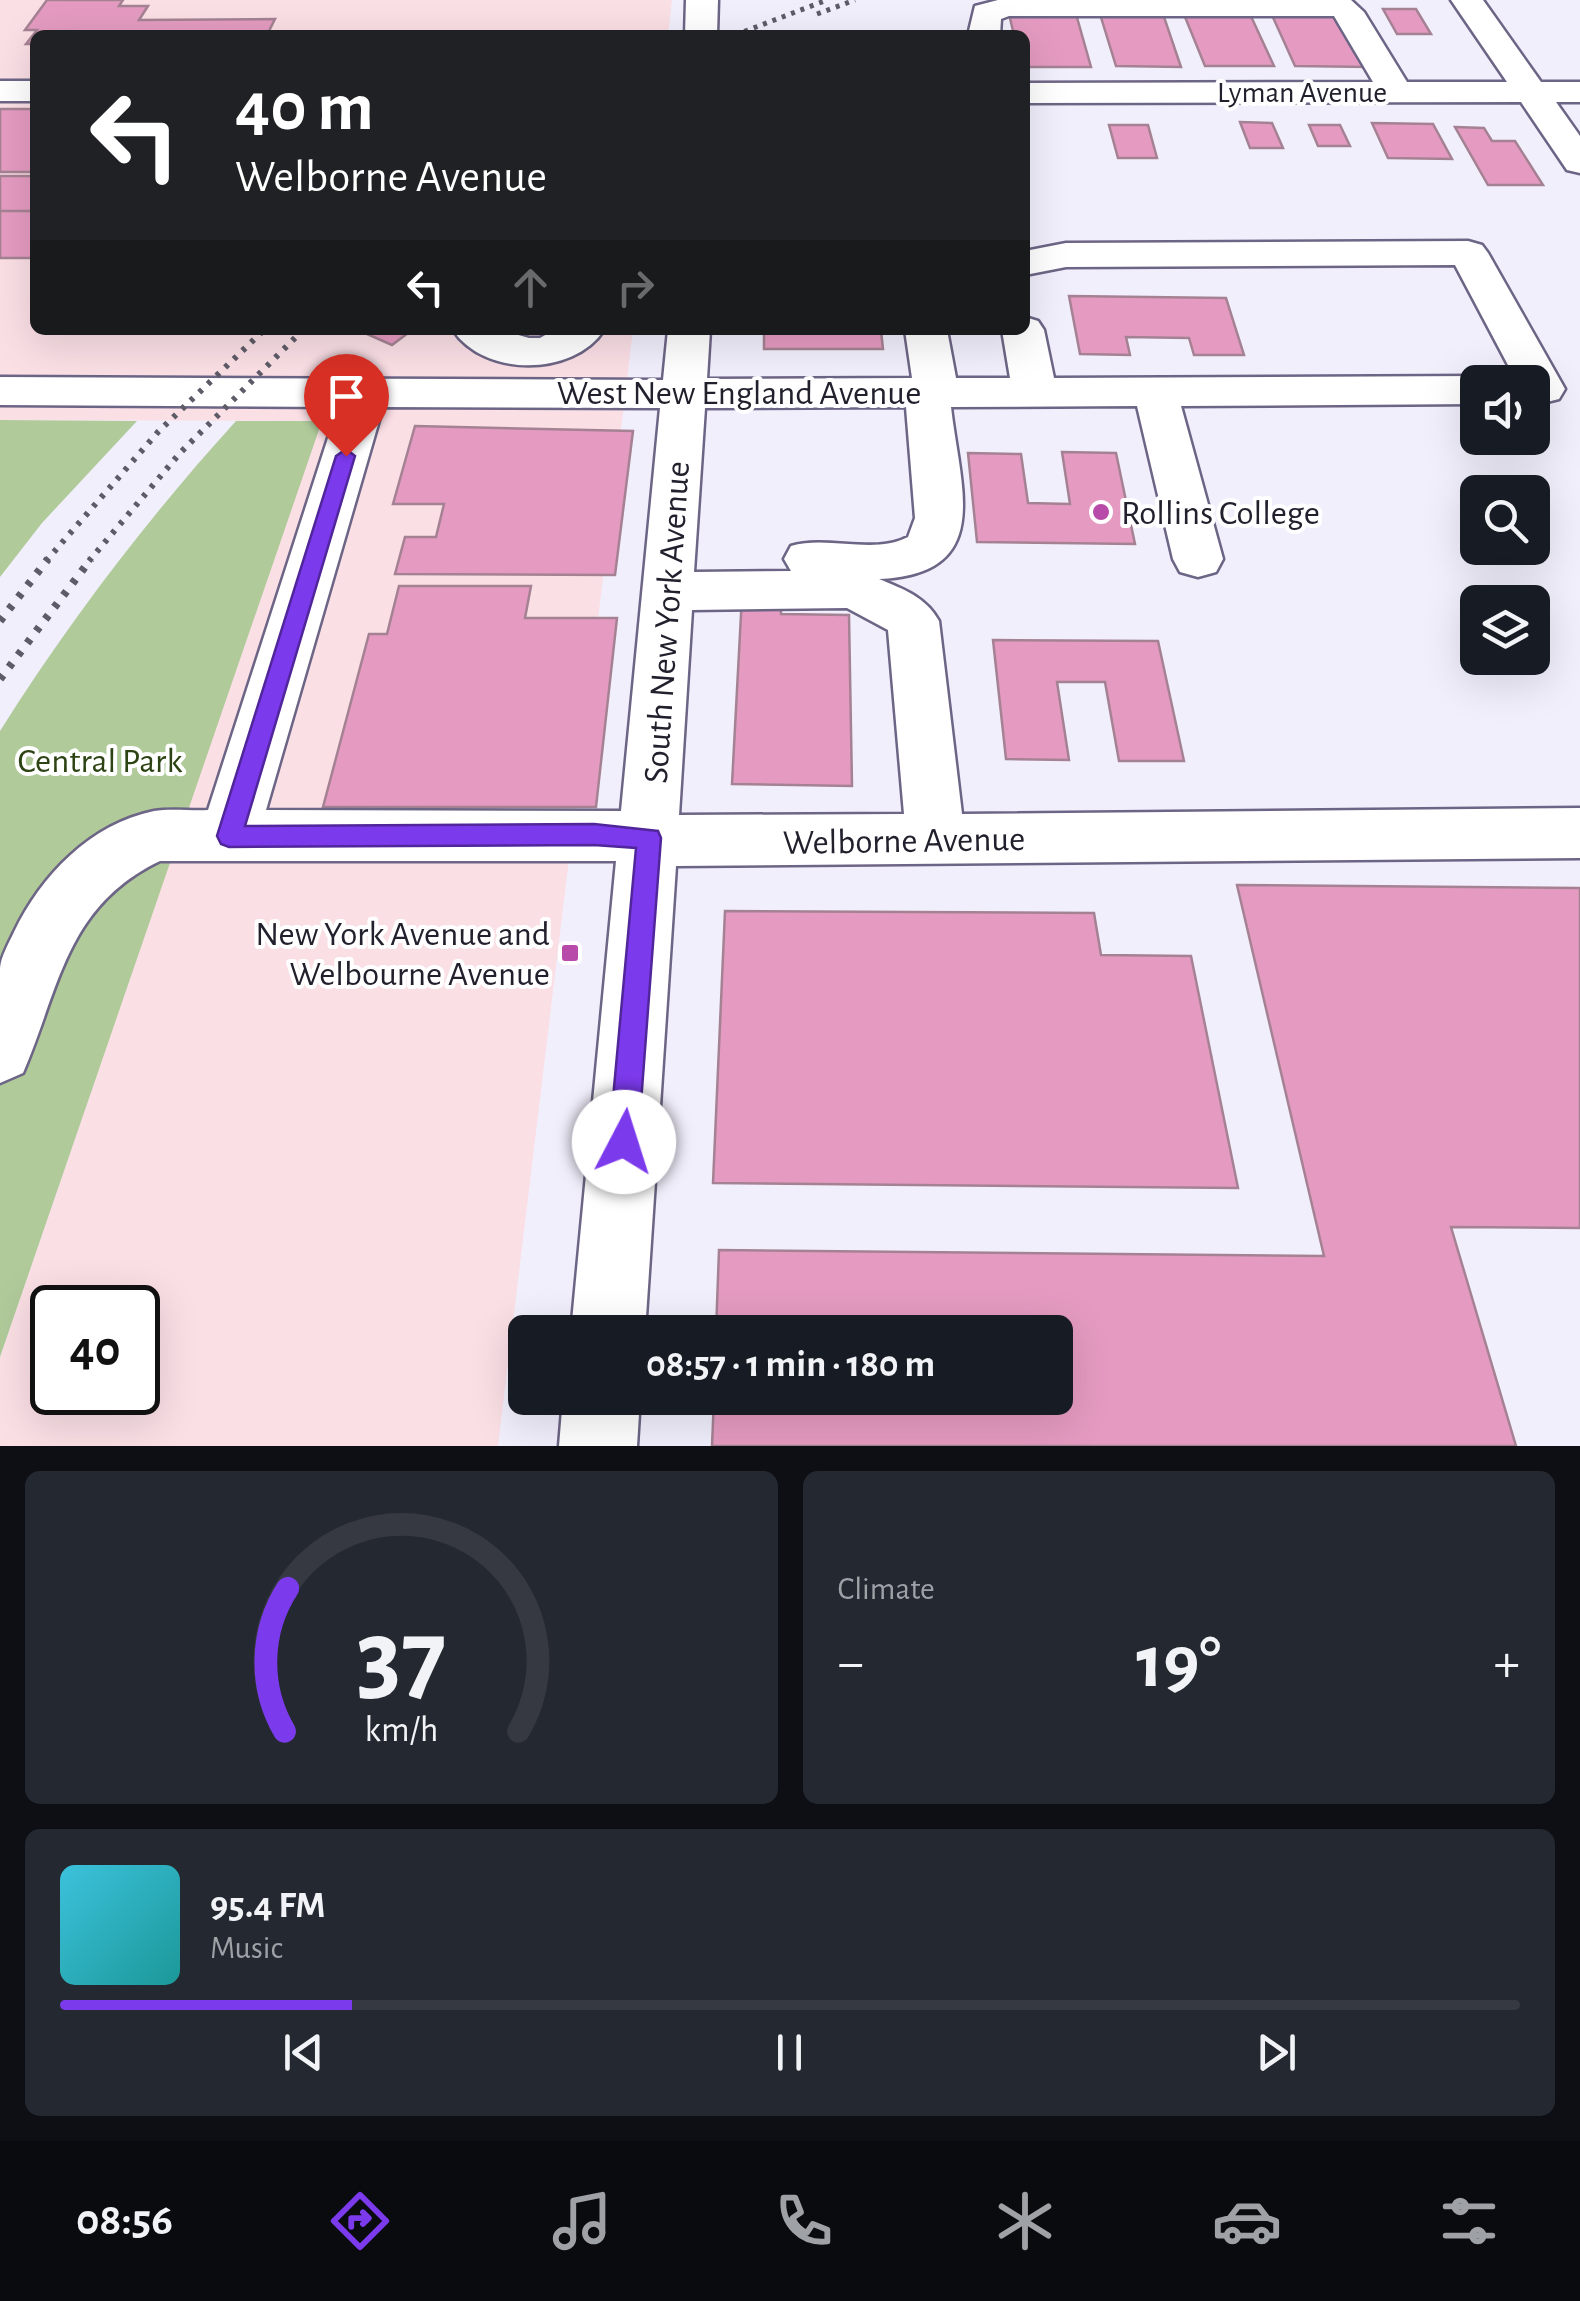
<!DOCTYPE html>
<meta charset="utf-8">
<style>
:root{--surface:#171b24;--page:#242831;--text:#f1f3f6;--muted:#9ea1a6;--line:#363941;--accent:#7c3aed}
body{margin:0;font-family:"Alegreya Sans",sans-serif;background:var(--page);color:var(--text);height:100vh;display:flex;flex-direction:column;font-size:38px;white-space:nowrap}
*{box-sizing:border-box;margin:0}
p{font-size:32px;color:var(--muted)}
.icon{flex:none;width:55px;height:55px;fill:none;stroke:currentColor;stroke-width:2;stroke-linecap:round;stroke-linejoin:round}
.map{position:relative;height:1446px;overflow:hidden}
.sheet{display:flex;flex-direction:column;gap:25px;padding:25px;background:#0d0f14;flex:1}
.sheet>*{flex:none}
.banner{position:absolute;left:30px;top:30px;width:1000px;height:305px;border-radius:15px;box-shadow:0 10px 40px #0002;background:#202124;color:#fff;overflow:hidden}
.fabs{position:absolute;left:1460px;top:365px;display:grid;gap:20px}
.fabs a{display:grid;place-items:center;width:90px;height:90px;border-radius:15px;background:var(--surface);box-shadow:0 10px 40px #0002;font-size:50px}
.speed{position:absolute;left:30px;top:1285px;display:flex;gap:20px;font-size:50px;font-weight:700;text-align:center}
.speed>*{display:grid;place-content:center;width:130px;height:130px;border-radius:50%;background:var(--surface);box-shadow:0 10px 40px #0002;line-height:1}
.speed .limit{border:5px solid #111;border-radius:15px;background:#fff;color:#111}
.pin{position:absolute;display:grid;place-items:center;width:85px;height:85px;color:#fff;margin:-102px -42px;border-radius:50% 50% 50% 0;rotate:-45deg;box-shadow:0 0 10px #0007}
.pin .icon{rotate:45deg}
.me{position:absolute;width:110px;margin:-55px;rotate:5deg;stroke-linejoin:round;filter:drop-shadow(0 0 8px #0008)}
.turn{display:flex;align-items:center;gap:35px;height:210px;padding:0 40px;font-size:45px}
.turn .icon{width:130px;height:130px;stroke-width:2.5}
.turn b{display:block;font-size:70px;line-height:85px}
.lanes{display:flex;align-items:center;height:95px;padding:0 40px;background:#0003;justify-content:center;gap:50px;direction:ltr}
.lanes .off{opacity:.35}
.big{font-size:75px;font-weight:700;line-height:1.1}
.sheet .tile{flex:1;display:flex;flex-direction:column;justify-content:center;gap:15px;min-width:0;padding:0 35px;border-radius:15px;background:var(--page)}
.sheet .dial{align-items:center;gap:0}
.dial svg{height:260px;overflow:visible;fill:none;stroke:var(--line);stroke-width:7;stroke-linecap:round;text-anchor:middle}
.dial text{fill:var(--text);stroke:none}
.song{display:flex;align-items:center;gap:30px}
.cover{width:120px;height:120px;border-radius:15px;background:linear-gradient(135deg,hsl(190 70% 55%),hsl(180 70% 35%))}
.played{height:10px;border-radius:5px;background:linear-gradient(90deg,var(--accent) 20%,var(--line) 20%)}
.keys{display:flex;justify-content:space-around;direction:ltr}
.heat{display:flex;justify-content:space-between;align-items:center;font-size:55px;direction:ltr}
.sheet .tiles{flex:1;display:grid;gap:25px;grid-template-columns:1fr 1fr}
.tile:last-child{grid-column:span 2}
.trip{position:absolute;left:508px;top:1315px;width:565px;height:100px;border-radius:15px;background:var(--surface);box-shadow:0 10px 40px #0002;font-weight:700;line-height:100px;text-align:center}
.tab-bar{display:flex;height:160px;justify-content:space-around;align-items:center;background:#090b0e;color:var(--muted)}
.tab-bar .icon{width:70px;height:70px}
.tab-bar .current{color:var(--accent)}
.tab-bar b{font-size:45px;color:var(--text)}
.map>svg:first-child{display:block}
.commercial{fill:#fadfe5;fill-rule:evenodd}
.green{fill:#b0ca9a}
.building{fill:#e59bc1;stroke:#a58293;stroke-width:2.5}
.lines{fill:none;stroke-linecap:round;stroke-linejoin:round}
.minor-casing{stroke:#6d6585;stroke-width:5}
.minor{fill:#fff;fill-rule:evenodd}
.rail-far2{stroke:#5e5b68;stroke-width:5;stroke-dasharray:4 6;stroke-linecap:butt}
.rail-far1{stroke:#5e5b68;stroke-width:6;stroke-dasharray:4 8;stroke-linecap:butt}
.rail{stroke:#5e5b68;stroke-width:8;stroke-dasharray:5 10;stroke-linecap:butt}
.route{fill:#7c3aed;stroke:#51269a;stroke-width:2.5}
.poi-dot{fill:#b84baa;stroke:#fff;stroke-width:4}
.labels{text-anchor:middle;stroke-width:8;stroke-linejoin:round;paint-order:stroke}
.far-street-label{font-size:30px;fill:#23202d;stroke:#fff}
.street-label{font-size:35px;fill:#23202d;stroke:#fff}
.poi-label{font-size:35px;fill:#23202d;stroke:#fff;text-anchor:start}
.park-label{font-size:35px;fill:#2d4313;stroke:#fff}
</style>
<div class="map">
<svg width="1580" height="1446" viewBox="0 0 1580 1446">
<rect width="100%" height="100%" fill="#f2effd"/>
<path class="commercial" d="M0 0H672L668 35H35V330H633L498 1446H0V1357L321 421 0 420ZM52 1308H138V1392H52Z"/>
<path class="green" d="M0 420 137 421 42 523 0 577Z
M236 421H322L0 1357V731C70 620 148 518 236 421Z"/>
<path class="building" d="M47 0H123L119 6H148L139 20 275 19 267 35H35V44H26L37 30H25Z
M1383 9H1416L1431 34H1397Z
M1183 12H1249L1274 66H1205Z
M1271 13 1340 14 1368 67 1295 66Z
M1009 14H1076L1091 67H1025V35H1014Z
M1100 14H1163L1181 67 1116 66Z
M0 109H35V172H0Z
M1240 122 1272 123 1283 148H1250Z
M1372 123 1433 124 1452 159 1388 158Z
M1109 125H1148L1157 158H1118Z
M1309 125H1340L1350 146H1318Z
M1455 127 1484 128 1492 141H1515L1543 185H1488Z
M0 176H35V211H0Z
M0 211H35V258H0Z
M1069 296 1226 298 1244 355H1194L1189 338 1126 337 1130 355 1080 354Z
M358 330H412L392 345Z
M764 330H881L883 349H764Z
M415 426 633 431 615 575 395 574 405 537H436L444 504H393Z
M1062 452 1116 453 1135 544 977 542 968 453 1021 454 1028 503 1070 504Z
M399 586H531L525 618H617L596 807H323L369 634H387Z
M742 596 781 597V614L849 615 852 786 732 784Z
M993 640 1158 641 1184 761H1119L1105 682H1057L1069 760 1006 759Z
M1237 885 1580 888V1228L1451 1227 1516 1446H712L714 1398H1055V1332H716L719 1250 1324 1256Z
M725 911 1094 913 1101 955 1191 956 1238 1188 713 1183Z"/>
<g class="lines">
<g class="minor-casing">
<path id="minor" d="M686 0H718L717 35H685Z
M998 0H1351L1364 12 1407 82H1507L1451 0H1483L1541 82H1580V102H1556L1580 136V173L1567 170 1521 102 1025 103V83L1373 82 1334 16H1009L1001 19 1000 35H968L975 6Z
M0 81H35V101H0Z
M1468 241 1482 245 1488 253 1565 389 1559 399 1543 403 1532 400V382H1517L1455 265 1066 267 1025 275V251L1066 243Z
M1025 317 1038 321 1044 330 1054 378 1478 376 1495 382H1478V404L1181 406 1223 559 1216 572 1198 577 1180 572 1173 559 1137 406 951 407C960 488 995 574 879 579 903 589 926 597 939 621L962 814 1580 808V858L676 866 645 1332H571L616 861H160C66 906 60 987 23 1073L0 1083C0 1045 0 1005 0 968 1 956 9 943 14 932 41 876 90 824 154 811 171 808 191 811 208 810L338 407 0 405V377L663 380 668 330H710L707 379 912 378 905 330H947L956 378H1010L1002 330H1025ZM383 407 660 408 621 811 266 810ZM906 407 915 518 908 537C874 555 828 535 791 546L784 559 791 571 694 572 705 408ZM847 608 888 630 904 814 679 815 692 610Z
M453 330H501L529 338H540L554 330H604C573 377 484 377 453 330Z
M563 1398H640L637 1446H559Z"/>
</g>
<use href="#minor" class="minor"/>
<path class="rail-far2" d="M817 14 855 0
M735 35 827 0"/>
<path class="rail-far1" d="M46 561 158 432 264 330
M89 561 180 453 303 330"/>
<path class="rail" d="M0 621 48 559
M0 679 91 559"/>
</g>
<path class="route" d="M346 449 355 456 245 826 594 824 658 831 661 838 638 1142 634 1153 624 1157 613 1153 609 1142 636 848 594 845 229 847 221 844 217 836 336 456Z"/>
<g class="poi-dot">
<circle cx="1101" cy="512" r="10"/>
<rect x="560" y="943" width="20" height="20" rx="5"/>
</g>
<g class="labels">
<g class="far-street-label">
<text x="1302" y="102">Lyman Avenue</text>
</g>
<g class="street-label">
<text x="739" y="404">West New England Avenue</text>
<text transform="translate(666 622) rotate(-86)" y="12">South New York Avenue</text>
<text transform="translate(904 840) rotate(-1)" y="12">Welborne Avenue</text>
</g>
<g class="poi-label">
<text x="1121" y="524">Rollins College</text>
<text x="550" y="945" text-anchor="end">New York Avenue and<tspan x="550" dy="40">Welbourne Avenue</tspan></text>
</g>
<g class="park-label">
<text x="100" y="772">Central Park</text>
</g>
</g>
</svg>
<div class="fabs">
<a><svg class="icon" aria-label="sound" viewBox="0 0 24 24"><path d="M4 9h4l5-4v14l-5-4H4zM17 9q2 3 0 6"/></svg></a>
<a><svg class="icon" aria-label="search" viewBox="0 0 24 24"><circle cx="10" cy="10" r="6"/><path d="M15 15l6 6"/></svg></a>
<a><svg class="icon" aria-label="layers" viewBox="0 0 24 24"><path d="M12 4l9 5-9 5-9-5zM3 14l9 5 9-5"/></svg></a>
</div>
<div class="speed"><div class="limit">40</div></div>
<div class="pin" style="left:346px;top:456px;background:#d93025"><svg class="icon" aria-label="arrive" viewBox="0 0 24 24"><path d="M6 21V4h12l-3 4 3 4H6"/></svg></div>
<svg class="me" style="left:624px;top:1142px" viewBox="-20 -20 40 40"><circle r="19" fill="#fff"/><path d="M0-13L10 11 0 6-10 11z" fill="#7c3aed"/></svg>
<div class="trip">08:57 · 1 min · 180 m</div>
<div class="banner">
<div class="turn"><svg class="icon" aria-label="left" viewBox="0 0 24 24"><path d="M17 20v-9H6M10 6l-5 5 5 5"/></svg><div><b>40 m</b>Welborne Avenue</div></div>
<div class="lanes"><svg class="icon" aria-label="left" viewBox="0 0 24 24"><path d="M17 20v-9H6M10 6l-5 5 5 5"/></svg><svg class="icon off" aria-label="ahead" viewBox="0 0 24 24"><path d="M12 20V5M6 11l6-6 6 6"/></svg><svg class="icon off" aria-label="right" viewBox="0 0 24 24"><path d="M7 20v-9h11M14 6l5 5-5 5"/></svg></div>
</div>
</div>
<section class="sheet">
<div class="tiles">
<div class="tile dial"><svg viewBox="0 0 100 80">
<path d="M14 69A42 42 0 1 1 86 69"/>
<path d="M14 69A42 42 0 0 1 15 25" stroke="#7c3aed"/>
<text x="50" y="56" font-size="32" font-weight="700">37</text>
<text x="50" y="72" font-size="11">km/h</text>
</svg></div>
<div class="tile"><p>Climate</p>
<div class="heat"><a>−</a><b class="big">19°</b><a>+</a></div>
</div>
<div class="tile">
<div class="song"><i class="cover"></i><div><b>95.4 FM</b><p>Music</p></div></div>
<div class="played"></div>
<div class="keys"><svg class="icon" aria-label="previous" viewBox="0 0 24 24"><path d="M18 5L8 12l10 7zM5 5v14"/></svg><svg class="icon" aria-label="pause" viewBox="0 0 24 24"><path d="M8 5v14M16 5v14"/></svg><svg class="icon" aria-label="next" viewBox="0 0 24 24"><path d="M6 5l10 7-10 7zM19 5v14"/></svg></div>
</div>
</div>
</section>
<nav class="tab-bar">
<b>08:56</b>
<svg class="icon current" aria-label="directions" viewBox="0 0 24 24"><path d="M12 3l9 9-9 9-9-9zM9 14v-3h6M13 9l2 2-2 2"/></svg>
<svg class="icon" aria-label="music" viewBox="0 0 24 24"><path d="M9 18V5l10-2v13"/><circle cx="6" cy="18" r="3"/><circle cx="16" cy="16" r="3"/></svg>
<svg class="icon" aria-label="phone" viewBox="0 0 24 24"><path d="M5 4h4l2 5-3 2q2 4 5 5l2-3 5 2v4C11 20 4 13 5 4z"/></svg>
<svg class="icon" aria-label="climate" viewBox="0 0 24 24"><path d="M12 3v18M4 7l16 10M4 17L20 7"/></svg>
<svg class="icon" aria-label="car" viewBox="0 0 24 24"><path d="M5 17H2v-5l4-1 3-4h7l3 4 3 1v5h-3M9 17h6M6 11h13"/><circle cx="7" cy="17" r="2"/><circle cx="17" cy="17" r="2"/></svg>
<svg class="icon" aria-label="filters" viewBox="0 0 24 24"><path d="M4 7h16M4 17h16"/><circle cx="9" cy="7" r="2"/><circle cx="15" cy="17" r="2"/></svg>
</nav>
